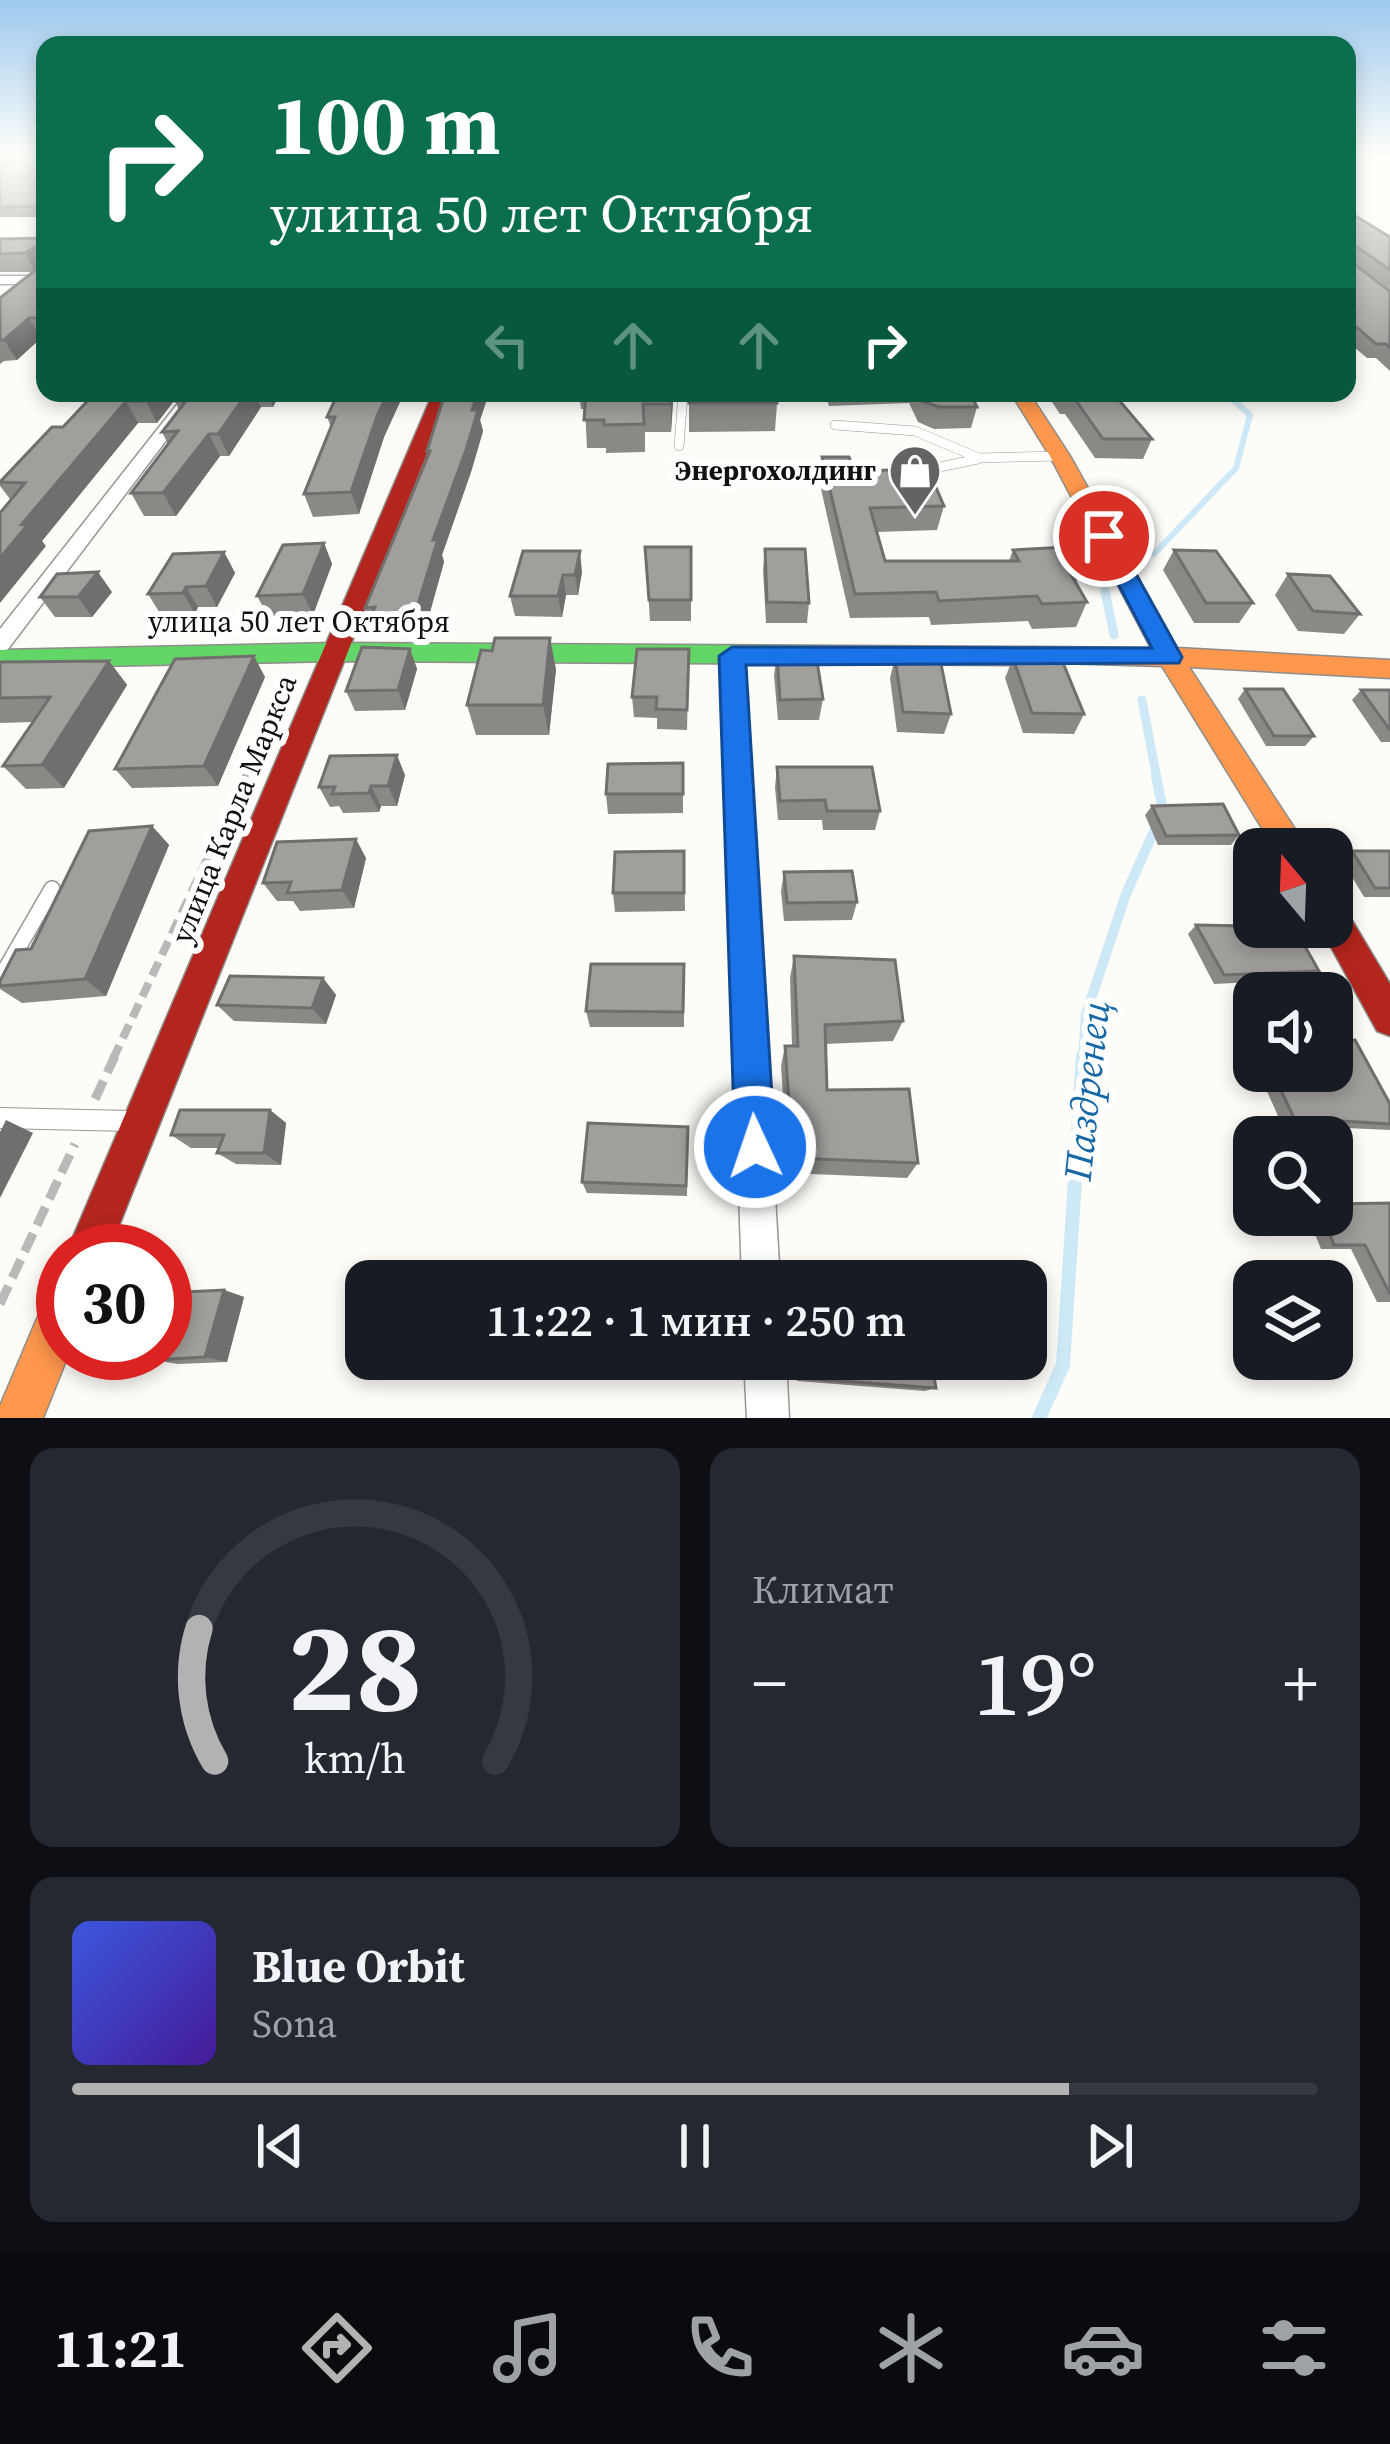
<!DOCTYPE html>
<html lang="ru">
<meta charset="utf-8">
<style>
:root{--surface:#171b24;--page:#242831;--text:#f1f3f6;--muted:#9ea1a6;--line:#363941;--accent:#b2b2b3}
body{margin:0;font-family:"Source Serif 4",serif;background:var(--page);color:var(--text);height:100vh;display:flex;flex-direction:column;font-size:45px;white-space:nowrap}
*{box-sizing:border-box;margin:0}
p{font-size:39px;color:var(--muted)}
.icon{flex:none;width:66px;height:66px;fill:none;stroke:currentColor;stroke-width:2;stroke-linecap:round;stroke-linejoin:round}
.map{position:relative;height:1418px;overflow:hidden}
.details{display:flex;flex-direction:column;gap:30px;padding:30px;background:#0d0f14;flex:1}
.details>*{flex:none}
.hud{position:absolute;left:36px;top:36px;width:1320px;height:366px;border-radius:24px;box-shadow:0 6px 18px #0003;background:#0b6e4f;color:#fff;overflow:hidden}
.needle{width:78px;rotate:341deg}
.controls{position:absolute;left:1233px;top:828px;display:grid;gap:24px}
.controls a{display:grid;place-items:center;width:120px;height:120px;border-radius:24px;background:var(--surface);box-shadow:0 6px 18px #0003;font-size:60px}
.speed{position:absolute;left:36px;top:1224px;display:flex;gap:24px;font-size:60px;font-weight:700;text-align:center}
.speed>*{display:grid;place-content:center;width:156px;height:156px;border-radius:50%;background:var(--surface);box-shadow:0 6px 18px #0003;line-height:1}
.speed .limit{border:18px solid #d22;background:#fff;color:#111}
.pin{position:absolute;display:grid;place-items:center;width:102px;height:102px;color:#fff;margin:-51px;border:6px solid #fff;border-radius:50%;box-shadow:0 3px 12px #0007}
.me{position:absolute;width:132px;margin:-66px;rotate:357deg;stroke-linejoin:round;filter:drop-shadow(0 0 9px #0008)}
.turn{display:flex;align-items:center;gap:42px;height:252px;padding:0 36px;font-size:54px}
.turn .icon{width:156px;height:156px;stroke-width:2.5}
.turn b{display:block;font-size:84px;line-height:102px}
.lanes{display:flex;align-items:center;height:114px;padding:0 36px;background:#0003;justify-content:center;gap:60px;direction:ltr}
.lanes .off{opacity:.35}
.big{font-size:90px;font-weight:600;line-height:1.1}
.details .tile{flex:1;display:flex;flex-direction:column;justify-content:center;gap:18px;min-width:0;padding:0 42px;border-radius:24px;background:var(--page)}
.details .dial{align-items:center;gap:0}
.dial svg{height:312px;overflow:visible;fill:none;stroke:var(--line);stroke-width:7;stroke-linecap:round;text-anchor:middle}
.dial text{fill:var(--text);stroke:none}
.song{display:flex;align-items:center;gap:36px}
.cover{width:144px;height:144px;border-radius:18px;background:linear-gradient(135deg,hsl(230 70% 55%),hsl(260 70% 35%))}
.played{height:12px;border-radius:6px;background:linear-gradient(90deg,var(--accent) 80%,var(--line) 80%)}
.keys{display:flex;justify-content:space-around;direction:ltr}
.heat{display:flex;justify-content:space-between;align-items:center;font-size:66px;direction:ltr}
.details .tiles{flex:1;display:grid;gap:30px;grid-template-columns:1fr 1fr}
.tile:last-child{grid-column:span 2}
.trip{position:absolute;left:345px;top:1260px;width:702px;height:120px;border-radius:24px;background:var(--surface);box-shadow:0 6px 18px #0003;font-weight:600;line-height:120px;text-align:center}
.menu{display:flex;height:192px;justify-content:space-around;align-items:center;background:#090b0e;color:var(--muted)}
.menu .icon{width:84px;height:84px}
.menu .selected{color:var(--accent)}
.menu b{font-size:54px;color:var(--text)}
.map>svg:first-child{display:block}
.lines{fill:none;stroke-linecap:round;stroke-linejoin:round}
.stream-far3{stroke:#cde8f7;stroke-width:6}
.stream-far2{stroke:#cde8f7;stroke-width:9}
.stream-far1{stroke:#cde8f7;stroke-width:10}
.stream{stroke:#cde8f7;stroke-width:14}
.lane-far2-casing{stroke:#979795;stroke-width:10}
.lane-far1-casing{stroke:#979795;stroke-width:18}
.lane-casing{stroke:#979795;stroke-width:22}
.street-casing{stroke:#979795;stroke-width:3}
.fast-casing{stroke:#8e8d8b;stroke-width:3}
.slow-casing{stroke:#8e8d8b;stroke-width:3}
.jam-casing{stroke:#8e8d8b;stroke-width:3}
.path-far2{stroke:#b9b9b8;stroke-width:6;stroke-dasharray:12 6;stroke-linecap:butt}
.path-far1{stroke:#b9b9b8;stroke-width:8;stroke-dasharray:15 8;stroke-linecap:butt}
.path{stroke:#b9b9b8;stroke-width:9;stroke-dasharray:20 9;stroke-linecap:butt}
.lane-far2{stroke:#fffffe;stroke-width:9}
.lane-far1{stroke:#fffffe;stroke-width:15}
.lane{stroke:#fffffe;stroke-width:20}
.street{fill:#fffffe;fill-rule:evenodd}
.fast{fill:#63d668;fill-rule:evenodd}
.slow{fill:#ff974d;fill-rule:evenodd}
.jam{fill:#b3261e;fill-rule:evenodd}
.wall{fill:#8a8986}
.shaded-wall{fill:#716f6d}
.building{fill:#a19f9c;stroke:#716f6d;stroke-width:3}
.route{fill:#1a73e8;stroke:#114b97;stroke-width:3}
.labels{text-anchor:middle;stroke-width:12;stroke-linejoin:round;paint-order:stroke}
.far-poi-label{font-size:27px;font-weight:bold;fill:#111;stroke:#fff;text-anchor:end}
.street-label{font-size:30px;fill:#111;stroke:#fff}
.near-water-label{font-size:39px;font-style:italic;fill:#1768a6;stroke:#fff}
</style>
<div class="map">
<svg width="1390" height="1418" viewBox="0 0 1390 1418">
<rect width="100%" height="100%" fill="#fdfcf7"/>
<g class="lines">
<path class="stream-far3" d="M1154 554 1236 468 1250 415 1226 393"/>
<path class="stream-far2" d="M1105 591 1114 635
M1142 700 1157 779"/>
<path class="stream-far1" d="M1083 1059 1086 1014 1126 894 1163 811 1156 776"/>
<path class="stream" d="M1039 1418 1063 1365 1083 1056"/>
<g class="lane-far2-casing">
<path id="lane-far2" d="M761 393H816
M835 425 915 431 979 458 1059 456
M679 446 683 393
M789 471H872
M916 472 978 459"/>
</g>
<g class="lane-far1-casing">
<path id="lane-far1" d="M0 979 52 889"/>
</g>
<g class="lane-casing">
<path id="lane" d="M0 1118 131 1121"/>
</g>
<g class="street-casing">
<path id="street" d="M0 276H45V284H0Z
M1347 276 1390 277V285L1347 284Z
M186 393H202L8 649 0 652V629Z
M732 648 743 656 780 1281H742L721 656Z
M744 1359H786L789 1418H747Z"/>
</g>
<g class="fast-casing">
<path id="fast" d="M335 643 1035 647 1048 656 1035 665 335 661 0 668V650Z"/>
</g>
<g class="slow-casing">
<path id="slow" d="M1011 393H1029L1070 456 1177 648 1390 660V678L1189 667 1308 849H1275L1162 666 1026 662 1022 656 1026 650 1035 647 1151 648 1050 456Z
M63 1289V1353H69L43 1418H0V1406L47 1295Z"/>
</g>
<g class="jam-casing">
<path id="jam" d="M433 393H451L109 1251H67Z
M1332 903 1344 907 1390 984V1036L1377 1031 1320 927H1332Z"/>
</g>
<path class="path-far2" d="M244 779 257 752"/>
<path class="path-far1" d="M113 1059 246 776"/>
<path class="path" d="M95 1099 115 1056
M0 1304 75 1144"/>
<use href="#lane-far2" class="lane-far2"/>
<use href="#lane-far1" class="lane-far1"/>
<use href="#lane" class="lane"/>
<use href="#street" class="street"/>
<use href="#fast" class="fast"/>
<use href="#slow" class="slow"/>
<use href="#jam" class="jam"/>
</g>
<path class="wall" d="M45 155V217H0V168Z
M1347 211 1390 237V289L1350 260 1390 291V371L1376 358H1367L1347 341Z
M45 238V338H41L17 360 4 361 0 364V298L34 272H0V239Z
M95 393H180L157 423H138L42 541 46 546 0 486V482L63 427Z
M181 393H280L273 407H261L229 456H220L176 516H144L131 493 168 444 162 432 179 410 175 401Z
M338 393H404L384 437 359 514 313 517 304 494 331 427 327 417Z
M445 393H489L480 420 483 431 471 472 442 555 444 562 423 637H381L379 630H374L365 608 428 457 427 451Z
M579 393H673L671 432H645V452L606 453V448H587L585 409H581Z
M825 393H970L977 407 971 428 934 429 918 422 909 403 829 406Z
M1046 393H1113L1152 439 1143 459 1095 458 1065 414H1060Z
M689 403H777L775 431 689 432Z
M822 457 944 506 937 530 877 532 885 561H1009L1013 550 1080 571 1076 582 1087 602 1076 627 1032 629 1028 621 931 625 929 617 850 618 819 480Z
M324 543 332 564 313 615 268 616 257 596Z
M645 547H691V621H650Z
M765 549 809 603 807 623H766L763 570Z
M1174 550 1253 603 1239 623H1194L1163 570Z
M523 551 582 572 578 595H566L562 617 515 616 510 596Z
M224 552 235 573 217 607H198L195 614 161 615 148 594Z
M1288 574 1360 614 1344 634 1298 631 1275 595Z
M112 592 92 617H55L40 597Z
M410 649 417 669 405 710 355 711 346 691Z
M689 649 687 730 657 729V718L634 717 632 697Z
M777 654 823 699 819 720H778L774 675Z
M895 658 951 714 944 734 897 732 890 678Z
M1013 658 1084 714 1074 734 1023 733 1005 678Z
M109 661 127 685 64 788 26 789 3 766 33 722 0 723V662Z
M556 669 549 735H476L467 705Z
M265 677 218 786 132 788 115 769Z
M1245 689 1314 736 1305 746H1266L1238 699Z
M1361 690H1390V742H1381L1352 700Z
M683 763V813L608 814 606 794Z
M777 767 880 811 875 830H823L822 820H778L775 787Z
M405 775 397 806H381L379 812 343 813 339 806 330 807 319 787Z
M1152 806 1239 835 1231 845H1158L1145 815Z
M152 826 169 845 106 996 22 1003 0 989V981Z
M684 851 685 911 615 912 613 893Z
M1352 851H1390V897H1364L1342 860Z
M366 858 354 908 300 911 293 901H277L263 883Z
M784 872 857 902 852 920 784 921 781 891Z
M1196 925 1319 971 1308 979 1214 984 1188 934Z
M794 956 903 1021 893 1041 825 1044 827 1090 918 1163 907 1178 788 1173 781 1066 785 1046H792L790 978Z
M684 964V1027H590L586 1011Z
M323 978 336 995 326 1024 234 1021 217 1005Z
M1258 1071H1332L1390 1104V1130L1282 1125Z
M270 1110 286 1123 281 1165 236 1164 217 1153 219 1148H191L171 1135Z
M688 1127 687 1196 587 1193 582 1182Z
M1390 1203V1302H1377L1351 1249H1321L1307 1215H1332Z
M224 1290 244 1297 227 1362 178 1364 153 1360Z
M628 1359H679V1364Z
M795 1359H931L936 1388 925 1391 797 1381Z"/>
<path class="shaded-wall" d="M0 155H22L0 167Z
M35 247 45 266 35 272 25 253Z
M45 311V331L37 318Z
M29 318 41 338 17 360 4 340Z
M153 393H180L157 423 146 401Z
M247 393H255L261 407 229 456 218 434Z
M267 393H280L273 407Z
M388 393H404L384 437 359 514 351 492 377 416Z
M478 393H489L480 420 483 431 471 472 442 555 444 562 423 637 415 614 433 540Z
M671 393H673V404L671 432Z
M126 401 138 423 42 541 46 546 0 603V558L22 524Z
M209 434 220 456 176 516 163 493Z
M324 543 332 564 313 615 303 594Z
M580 551 582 572 578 595 575 575Z
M224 552 235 573 217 607 206 586Z
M98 572 112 592 92 617 78 597Z
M563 575 566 595 562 617 558 596Z
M186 587 198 607 195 614 183 593Z
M550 638 556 669 549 735 543 705Z
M410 649 417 669 405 710 398 690Z
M254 656 265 677 218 786 204 766Z
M109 661 127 685 64 788 42 765Z
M397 755 405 775 397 806 388 786Z
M371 786 381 806 379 812 369 793Z
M152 826 169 845 106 996 85 979Z
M356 839 366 858 354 908 342 890Z
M323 978 336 995 326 1024 312 1008Z
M270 1110 286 1123 281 1165 264 1153Z
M6 1120 33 1133 0 1198V1132Z
M224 1290 244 1297 227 1362 205 1357Z"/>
<path class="building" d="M25 155H45V206L0 207V168Z
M1347 211 1390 237V270L1357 247 1351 248 1350 261 1390 291V348L1386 344H1376L1347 319Z
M45 238V311L37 318H29L4 340H0V298L37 269 35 247 25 253 0 254V239Z
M95 393H153L146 401H126L22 524 29 523 0 558V513L25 483 0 482 52 427H63Z
M181 393H247L218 434H209L163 493H131L178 431 162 432 186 401H175Z
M338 393H388L377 416 351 492 304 494 335 417H327Z
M445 393H478L472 410H478L466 450 433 540 438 539 415 614H372L375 607 365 608 430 451H427Z
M586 393H671L670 404H643L644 424 604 425V420H584Z
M690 393H776L777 403H689Z
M919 393H970L977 407H939L922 401Z
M1065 393H1113L1152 439H1103L1072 395Z
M822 457H849L854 471 928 469 944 506 870 508 885 561H1019L1013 550 1066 547 1080 571H1069L1087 602 1042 604 1037 596 939 601 936 592 855 594Z
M324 543 303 594 257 596 283 545Z
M645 547H691V600H649Z
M765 549H805L809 603 767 602Z
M1174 550 1216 551 1253 603H1206Z
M523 551H580L575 575H563L558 596H510Z
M224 552 206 586 186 587 183 593 148 594 173 554Z
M98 572 78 597H40L57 574Z
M1288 574 1330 576 1360 614 1313 611Z
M495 638H550L543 705H467L481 650 492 651Z
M362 647 410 649 398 690 346 691Z
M637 649H689L687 710 656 709 657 697H632Z
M777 654 816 655 823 699 780 700Z
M254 656 204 766 115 769 175 659Z
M895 658 940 659 951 714 903 712Z
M1013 658H1061L1084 714 1032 713Z
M109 661 42 765 3 766 50 697 0 698V662Z
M1245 689H1283L1314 736H1274Z
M1361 690H1390V730Z
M397 755 388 786H371L369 793 332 794 335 787H319L330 756Z
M683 763V794H606L608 764Z
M777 767H872L880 811H827L825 800 780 801Z
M1223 804 1239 835 1166 836 1152 806Z
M152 826 85 979 0 986V981L16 950 31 949 89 831Z
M356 839 342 890 287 893 291 882 263 883 277 842Z
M684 851V893H613L615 852Z
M1352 851H1390V888H1375Z
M852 871 857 902 787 903 784 872Z
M1196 925 1294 927 1319 971 1224 975Z
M794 956 895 960 903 1021 825 1025 827 1090 909 1089 918 1163 793 1158 785 1046H798Z
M591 964H684L683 1012 586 1011Z
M230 976 323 978 312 1008 217 1005Z
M1355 1040 1390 1104V1124L1294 1118 1272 1071H1332V1042Z
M180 1110H270L264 1153H217L224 1135H171Z
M588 1123 688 1127 686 1186 582 1182Z
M1390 1203V1294L1365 1245H1334L1322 1215H1332V1204Z
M569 1266 680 1274V1281H569Z
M224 1290 205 1357 153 1360 156 1353H165V1293Z
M801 1359H931L936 1388 802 1378Z"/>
<linearGradient id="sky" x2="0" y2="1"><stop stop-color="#9dc9ee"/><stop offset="0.44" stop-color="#fefefb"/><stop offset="1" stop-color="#fefefb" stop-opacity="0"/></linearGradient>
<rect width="1390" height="353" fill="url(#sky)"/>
<path class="route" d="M1104 530 1115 536 1182 657 1179 663 746 665 775 1147 769 1161 755 1167 741 1161 735 1147 719 656 732 647 1152 648 1093 536Z"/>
<defs>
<g id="shop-pin" transform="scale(2.7)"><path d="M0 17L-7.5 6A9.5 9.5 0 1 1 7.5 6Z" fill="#646362" stroke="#fff"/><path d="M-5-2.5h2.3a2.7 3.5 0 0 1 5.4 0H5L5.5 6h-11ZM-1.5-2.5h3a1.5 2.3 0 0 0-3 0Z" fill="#fff"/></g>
</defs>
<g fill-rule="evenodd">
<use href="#shop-pin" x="915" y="471"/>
</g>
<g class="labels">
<g class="far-poi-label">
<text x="876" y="480">Энергохолдинг</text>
</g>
<g class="street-label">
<text x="299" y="632">улица 50 лет Октября</text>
<text transform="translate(234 809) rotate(-68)" y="10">улица Карла Маркса</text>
</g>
<g class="near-water-label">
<text transform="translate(1086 1091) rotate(-84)" y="14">Паздренец</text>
</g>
</g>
</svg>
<div class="controls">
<a><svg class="needle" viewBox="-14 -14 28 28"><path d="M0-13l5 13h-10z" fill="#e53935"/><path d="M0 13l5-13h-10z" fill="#9ea1a6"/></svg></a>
<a><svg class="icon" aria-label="sound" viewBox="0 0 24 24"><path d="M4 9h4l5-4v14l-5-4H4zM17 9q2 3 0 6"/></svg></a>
<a><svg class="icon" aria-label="search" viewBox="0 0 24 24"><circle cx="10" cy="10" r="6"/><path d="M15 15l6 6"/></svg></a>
<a><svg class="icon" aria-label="layers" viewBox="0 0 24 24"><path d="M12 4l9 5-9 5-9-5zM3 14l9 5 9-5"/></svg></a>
</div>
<div class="speed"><div class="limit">30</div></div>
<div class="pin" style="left:1104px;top:536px;background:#d93025"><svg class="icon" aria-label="arrive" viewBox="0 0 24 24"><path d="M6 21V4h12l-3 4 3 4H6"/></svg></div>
<svg class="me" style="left:755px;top:1147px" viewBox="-20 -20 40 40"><circle r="17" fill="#1a73e8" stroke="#fff" stroke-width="3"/><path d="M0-11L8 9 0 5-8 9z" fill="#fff"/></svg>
<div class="trip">11:22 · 1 мин · 250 m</div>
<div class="hud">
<div class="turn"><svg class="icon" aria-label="right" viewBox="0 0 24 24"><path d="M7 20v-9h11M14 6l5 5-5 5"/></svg><div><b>100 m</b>улица 50 лет Октября</div></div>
<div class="lanes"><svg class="icon off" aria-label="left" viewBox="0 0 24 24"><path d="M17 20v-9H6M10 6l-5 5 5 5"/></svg><svg class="icon off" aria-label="ahead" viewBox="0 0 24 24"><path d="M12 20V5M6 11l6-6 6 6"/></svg><svg class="icon off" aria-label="ahead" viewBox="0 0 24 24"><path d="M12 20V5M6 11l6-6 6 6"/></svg><svg class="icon" aria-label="right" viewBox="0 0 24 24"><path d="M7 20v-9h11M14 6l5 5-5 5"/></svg></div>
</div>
</div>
<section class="details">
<div class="tiles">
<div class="tile dial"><svg viewBox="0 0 100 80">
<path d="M14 69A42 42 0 1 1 86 69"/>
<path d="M14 69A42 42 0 0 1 10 35" stroke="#b2b2b3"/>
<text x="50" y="56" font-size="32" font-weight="700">28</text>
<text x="50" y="72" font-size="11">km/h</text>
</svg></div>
<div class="tile"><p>Климат</p>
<div class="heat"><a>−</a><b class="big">19°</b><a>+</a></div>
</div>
<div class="tile">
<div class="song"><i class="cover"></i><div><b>Blue Orbit</b><p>Sona</p></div></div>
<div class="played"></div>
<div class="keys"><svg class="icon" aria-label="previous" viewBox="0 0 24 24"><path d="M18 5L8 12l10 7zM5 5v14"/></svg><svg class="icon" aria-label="pause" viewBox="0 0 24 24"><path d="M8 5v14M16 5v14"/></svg><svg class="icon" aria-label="next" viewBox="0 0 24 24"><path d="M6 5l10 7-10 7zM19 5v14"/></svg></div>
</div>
</div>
</section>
<nav class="menu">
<b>11:21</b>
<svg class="icon selected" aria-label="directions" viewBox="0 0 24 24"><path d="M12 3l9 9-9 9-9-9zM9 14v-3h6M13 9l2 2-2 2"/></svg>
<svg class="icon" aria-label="music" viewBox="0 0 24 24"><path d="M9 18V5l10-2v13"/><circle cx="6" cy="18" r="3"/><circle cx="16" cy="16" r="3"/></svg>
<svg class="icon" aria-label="phone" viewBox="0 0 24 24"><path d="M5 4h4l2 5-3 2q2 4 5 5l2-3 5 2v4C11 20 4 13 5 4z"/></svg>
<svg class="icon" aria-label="climate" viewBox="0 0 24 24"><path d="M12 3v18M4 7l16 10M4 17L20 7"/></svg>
<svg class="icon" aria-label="car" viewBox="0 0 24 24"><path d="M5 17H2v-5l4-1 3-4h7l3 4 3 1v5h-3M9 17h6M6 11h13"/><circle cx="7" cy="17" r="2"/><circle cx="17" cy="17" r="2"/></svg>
<svg class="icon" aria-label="filters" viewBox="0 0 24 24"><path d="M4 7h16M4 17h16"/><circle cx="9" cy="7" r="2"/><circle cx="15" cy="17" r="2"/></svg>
</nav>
